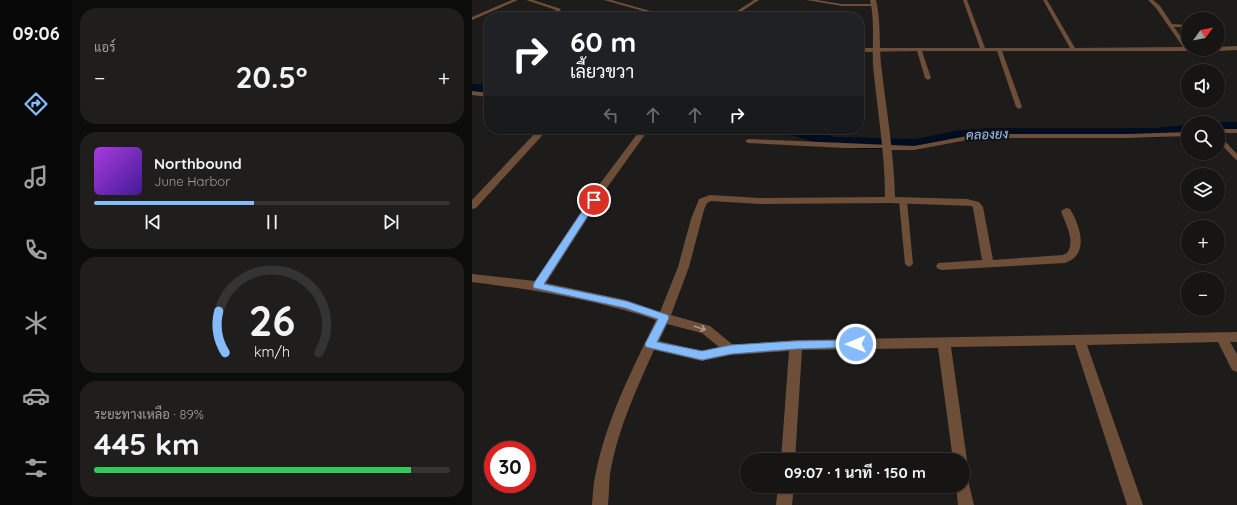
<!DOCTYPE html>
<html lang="th">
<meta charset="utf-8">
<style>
:root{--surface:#161514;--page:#1f1e1d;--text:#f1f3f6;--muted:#9e9fa0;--line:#353434;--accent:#85bbfb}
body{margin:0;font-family:Quicksand,Sarabun,sans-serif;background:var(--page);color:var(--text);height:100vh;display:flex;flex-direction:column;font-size:15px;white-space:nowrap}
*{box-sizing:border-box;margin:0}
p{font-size:13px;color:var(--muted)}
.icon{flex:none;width:22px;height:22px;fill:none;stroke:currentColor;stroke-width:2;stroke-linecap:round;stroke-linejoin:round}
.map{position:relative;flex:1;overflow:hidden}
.sheet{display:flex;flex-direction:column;gap:8px;padding:8px;background:#0c0c0b;width:400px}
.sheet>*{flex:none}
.banner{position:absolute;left:12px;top:12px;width:380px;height:122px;border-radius:16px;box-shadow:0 1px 3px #0004,0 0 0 1px var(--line);background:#202124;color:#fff;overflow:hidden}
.needle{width:26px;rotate:57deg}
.tools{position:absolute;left:709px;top:12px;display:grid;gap:8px}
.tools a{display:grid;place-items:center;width:44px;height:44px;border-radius:50%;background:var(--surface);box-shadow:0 1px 3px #0004,0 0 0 1px var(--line);font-size:20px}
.speed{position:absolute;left:12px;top:441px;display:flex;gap:8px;font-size:20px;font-weight:700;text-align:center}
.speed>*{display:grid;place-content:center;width:52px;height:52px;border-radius:50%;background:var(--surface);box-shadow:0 1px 3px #0004,0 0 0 1px var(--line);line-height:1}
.speed .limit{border:6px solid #d22;background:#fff;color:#111}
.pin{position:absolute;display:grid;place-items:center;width:34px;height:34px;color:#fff;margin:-17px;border:2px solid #fff;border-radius:50%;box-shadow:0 1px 4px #0007}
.me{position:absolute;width:44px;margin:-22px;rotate:269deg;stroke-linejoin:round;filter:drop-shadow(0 0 3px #0008)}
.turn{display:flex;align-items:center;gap:14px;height:84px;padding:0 20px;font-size:18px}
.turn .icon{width:52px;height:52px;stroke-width:2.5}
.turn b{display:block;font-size:28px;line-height:34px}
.lanes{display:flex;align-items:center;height:38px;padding:0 20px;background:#0003;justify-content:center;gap:20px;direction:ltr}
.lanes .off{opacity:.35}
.big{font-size:30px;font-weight:700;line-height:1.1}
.sheet .widget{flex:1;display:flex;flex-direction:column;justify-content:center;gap:6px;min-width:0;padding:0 14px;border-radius:16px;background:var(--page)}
.sheet .dial{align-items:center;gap:0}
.dial svg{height:104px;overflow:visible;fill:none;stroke:var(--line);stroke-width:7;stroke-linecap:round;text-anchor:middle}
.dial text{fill:var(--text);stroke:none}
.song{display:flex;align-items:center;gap:12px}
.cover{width:48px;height:48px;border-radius:6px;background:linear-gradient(135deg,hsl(280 70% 55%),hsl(260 70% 35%))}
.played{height:4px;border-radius:2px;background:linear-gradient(90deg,var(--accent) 45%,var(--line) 45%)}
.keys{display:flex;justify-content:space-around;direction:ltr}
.heat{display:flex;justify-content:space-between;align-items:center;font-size:22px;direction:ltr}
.charge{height:6px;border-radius:3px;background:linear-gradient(90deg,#34c759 89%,var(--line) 0)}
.trip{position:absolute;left:268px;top:453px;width:230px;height:40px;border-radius:20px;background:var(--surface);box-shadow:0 1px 3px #0004,0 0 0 1px var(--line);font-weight:700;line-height:40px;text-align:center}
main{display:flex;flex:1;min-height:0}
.dock{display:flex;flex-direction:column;width:72px;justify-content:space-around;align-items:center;background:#090808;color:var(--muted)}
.dock .icon{width:28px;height:28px}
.dock .current{color:var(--accent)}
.dock b{font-size:18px;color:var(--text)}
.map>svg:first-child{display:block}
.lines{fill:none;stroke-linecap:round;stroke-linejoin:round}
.canal{fill:#000d20;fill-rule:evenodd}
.service{fill:#6d4e38;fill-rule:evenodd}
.minor{fill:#6d4e38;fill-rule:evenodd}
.oneway{stroke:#ab9a8f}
.route{fill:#85bbfb;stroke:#567aa3}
.labels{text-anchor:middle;stroke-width:4;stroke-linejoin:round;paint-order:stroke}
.water-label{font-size:13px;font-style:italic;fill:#9ac7fd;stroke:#151311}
</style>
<main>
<nav class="dock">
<b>09:06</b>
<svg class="icon current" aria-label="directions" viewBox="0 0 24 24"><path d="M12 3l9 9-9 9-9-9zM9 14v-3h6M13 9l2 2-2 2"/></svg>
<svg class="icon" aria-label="music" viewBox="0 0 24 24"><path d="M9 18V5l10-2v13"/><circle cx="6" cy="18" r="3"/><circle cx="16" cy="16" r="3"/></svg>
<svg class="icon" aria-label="phone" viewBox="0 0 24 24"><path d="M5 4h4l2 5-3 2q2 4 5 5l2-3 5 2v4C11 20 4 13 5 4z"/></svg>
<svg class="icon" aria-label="climate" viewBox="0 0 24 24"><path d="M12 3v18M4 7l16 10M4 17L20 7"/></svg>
<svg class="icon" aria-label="car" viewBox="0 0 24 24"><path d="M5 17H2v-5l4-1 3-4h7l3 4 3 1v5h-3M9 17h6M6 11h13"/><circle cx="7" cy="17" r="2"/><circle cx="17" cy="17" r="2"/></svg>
<svg class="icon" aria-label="filters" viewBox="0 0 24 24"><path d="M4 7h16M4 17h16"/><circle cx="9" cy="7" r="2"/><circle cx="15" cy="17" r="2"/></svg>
</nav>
<section class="sheet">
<div class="widget"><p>แอร์</p>
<div class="heat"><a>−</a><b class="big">20.5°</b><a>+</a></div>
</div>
<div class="widget">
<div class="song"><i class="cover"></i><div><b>Northbound</b><p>June Harbor</p></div></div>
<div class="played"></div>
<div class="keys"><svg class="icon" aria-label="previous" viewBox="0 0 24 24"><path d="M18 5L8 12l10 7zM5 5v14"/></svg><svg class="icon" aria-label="pause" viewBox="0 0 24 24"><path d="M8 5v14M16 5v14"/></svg><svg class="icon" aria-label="next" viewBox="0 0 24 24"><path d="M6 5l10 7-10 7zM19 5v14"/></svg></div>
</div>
<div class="widget dial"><svg viewBox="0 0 100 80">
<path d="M14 69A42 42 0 1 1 86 69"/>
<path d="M14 69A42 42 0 0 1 9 37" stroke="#85bbfb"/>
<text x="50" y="56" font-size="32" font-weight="700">26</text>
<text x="50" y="72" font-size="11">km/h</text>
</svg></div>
<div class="widget"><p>ระยะทางเหลือ · 89%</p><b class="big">445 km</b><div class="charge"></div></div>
</section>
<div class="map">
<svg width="765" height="505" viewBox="0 0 765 505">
<rect width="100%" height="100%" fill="#1e1c1a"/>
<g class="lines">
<path class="canal" d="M0 84 17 85V95L0 94Z
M746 122H765V132H746V123H741Z
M716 125V135L683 138H519L489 140 443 149H392L360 147 311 133 308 129H339L362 137 443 139 489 130 519 128H683Z"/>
<path class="service" d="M40 0H46L0 20V17Z
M54 0H61L89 9 82 17H77L84 10Z
M132 0H139L200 17H192Z
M282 0H287L261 17H256Z
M334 0H345L370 4H402L404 5 402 6H370Z
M491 0H495L513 48H598L571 0H575L603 48 711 47 684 8 676 0H681L688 6 700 24 716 25V27H702L716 47V49H719L716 51H530L550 107 547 109 544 107 525 51H450L459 78 456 80 453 78 445 51 387 52V48H508Z
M765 46V50L746 51 743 49H746V47Z
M746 129H765V133H746Z
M716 132V136L656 138H506L442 150H416L413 148H373L276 143 273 141 276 139 442 146 506 134H656Z
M746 135 748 136 765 154V160L763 159 746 141Z
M428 199H431L435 201 441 264 437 267 433 264 427 201Z"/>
<path class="minor" d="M398 0H404C409 21 407 42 409 64 414 108 422 152 423 197L495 199 507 202 511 207 521 260 591 255 595 253C604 241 593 223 589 211L594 208 598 209C608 225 618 255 593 263L470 270 466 269 464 266 466 263 510 260 501 208 500 206 418 203 288 204 239 201 235 203 232 210 217 267 199 315 238 326 261 345 324 340 765 332V342H758L765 354V372L760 370 746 342 615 345 671 505H655L603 345 479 347 495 460 493 465 491 466V460H481L466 348 330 350 323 460H309L317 351 259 355 230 361 182 350C164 390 145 431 138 474 137 484 137 495 136 505H120C121 494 121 483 124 472 135 418 161 368 184 320 125 300 63 290 0 282V274L63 281 127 185 169 129H177L134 189 74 283 154 300 188 312 206 267 219 219 227 199 238 195 288 198 413 197C413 152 405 109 401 65 400 43 403 21 398 0ZM195 324 230 333 247 347 230 351 187 341Z
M0 91 17 93V97L0 95Z
M67 129H76L4 208 0 209V200Z
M491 478 496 480 502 505H486L484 486H491Z
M306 486H322L320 505H304Z"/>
</g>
<defs><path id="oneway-shaft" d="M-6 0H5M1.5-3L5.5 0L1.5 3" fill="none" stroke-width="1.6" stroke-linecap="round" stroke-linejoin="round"/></defs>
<use class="oneway" href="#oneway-shaft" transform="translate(228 328) rotate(17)"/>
<path class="route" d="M122 197 126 200 72 284 154 301 196 315 197 318 185 342 230 351 259 345 324 341 384 340 387 341 389 344 387 347 324 349 259 354 230 360 174 347 173 344 186 319 153 308 62 288 61 286 62 283 119 198Z"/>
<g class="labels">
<g class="water-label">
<text transform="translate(515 134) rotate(-2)" y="5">คลองยง</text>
</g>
</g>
</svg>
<div class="tools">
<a><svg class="needle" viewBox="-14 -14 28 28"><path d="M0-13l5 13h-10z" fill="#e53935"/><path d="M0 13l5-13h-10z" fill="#9e9fa0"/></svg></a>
<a><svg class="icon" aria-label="sound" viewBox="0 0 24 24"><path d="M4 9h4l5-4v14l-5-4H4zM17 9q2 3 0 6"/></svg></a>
<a><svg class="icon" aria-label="search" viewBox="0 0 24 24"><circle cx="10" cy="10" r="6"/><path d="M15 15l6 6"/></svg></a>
<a><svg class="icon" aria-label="layers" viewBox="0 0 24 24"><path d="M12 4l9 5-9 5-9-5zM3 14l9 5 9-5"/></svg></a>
<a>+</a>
<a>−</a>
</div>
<div class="speed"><div class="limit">30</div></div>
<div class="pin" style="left:122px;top:200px;background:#d93025"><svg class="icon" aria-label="arrive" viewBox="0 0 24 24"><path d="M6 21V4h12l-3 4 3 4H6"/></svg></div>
<svg class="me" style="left:384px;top:344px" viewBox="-20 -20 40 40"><circle r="17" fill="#85bbfb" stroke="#fff" stroke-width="3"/><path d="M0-11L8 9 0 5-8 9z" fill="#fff"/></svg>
<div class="trip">09:07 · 1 นาที · 150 m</div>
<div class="banner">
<div class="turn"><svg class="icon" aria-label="right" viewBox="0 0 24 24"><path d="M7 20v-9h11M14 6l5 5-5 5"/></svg><div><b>60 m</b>เลี้ยวขวา</div></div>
<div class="lanes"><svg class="icon off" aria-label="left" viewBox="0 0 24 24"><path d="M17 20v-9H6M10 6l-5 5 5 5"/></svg><svg class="icon off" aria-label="ahead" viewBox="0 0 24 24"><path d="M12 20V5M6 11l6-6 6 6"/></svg><svg class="icon off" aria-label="ahead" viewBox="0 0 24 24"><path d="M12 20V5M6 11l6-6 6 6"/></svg><svg class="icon" aria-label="right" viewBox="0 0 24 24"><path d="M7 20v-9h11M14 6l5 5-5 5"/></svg></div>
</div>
</div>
</main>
